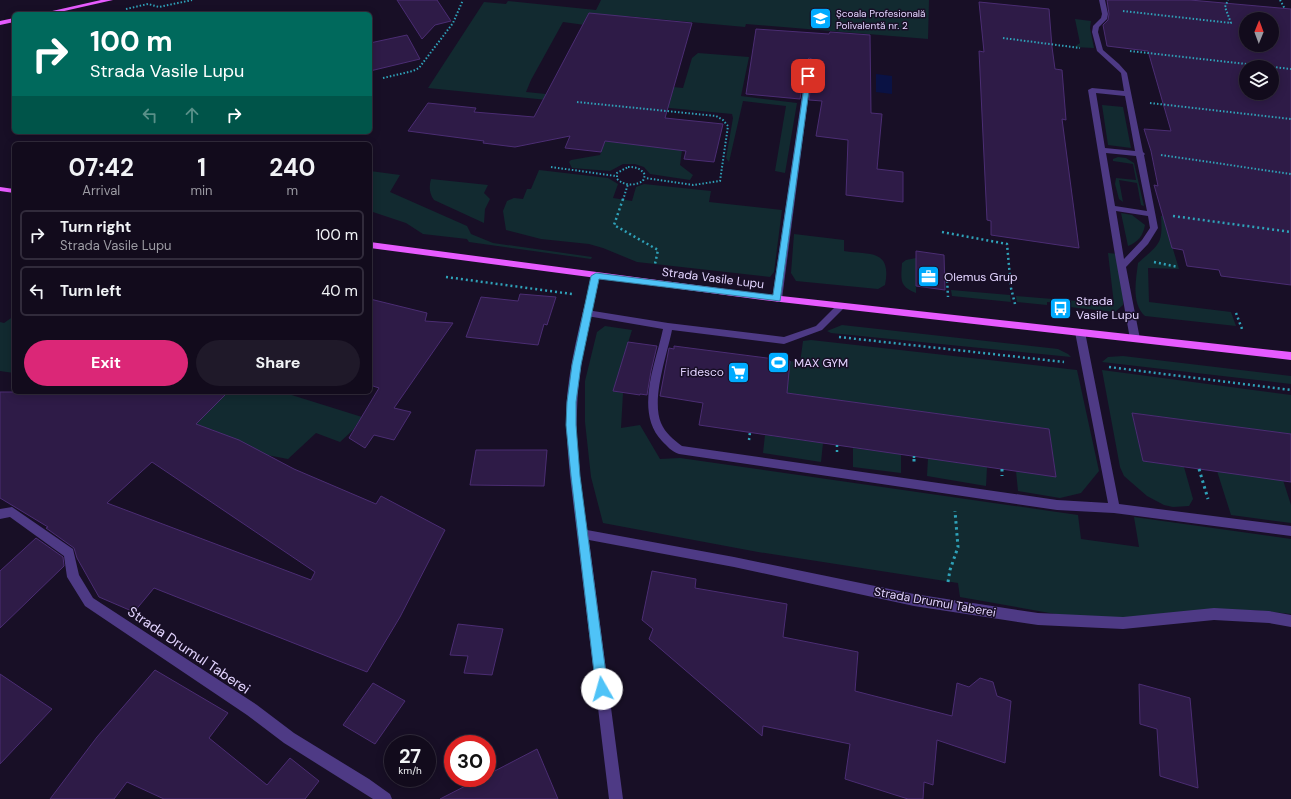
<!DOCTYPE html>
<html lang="en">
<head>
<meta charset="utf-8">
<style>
	body { margin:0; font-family:"DM Sans",sans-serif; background:#1f1929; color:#f1f3f6; height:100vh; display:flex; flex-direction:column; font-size:15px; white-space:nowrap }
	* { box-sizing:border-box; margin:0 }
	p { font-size:13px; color:#9c9ba3 }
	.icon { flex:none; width:22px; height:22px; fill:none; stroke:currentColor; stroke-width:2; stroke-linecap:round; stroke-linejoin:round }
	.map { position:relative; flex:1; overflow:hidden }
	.side { position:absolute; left:12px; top:142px; width:360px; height:252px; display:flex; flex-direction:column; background:#120b1c; border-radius:6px; box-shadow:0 2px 10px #0003,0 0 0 1px #312b3b }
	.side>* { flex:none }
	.guide { position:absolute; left:12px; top:12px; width:360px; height:122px; border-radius:6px; box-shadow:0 2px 10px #0003,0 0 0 1px #312b3b; background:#00695c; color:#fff; overflow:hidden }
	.needle { width:26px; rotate:1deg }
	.fabs { position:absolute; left:1239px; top:12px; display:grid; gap:8px }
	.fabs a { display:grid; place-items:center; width:40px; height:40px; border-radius:50%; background:#120b1c; box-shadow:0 2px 10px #0003,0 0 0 1px #312b3b; font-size:20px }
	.speed { position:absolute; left:384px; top:735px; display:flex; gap:8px; font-size:20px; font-weight:700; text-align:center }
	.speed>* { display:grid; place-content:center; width:52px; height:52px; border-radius:50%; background:#120b1c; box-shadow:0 2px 10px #0003,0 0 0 1px #312b3b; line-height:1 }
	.speed small { font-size:10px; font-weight:400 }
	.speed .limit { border:6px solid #d22; background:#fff; color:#111 }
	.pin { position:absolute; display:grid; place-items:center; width:34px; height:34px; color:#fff; margin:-17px; border-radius:8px; box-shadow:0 2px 6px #0006 }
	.me { position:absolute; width:44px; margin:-22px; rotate:353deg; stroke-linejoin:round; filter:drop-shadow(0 0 3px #0008) }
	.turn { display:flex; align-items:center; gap:14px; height:84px; padding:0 12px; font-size:18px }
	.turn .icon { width:52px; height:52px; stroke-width:2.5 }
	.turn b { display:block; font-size:28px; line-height:34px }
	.lanes { display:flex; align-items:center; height:38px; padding:0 12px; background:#0003; justify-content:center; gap:20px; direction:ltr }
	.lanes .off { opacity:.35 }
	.eta { display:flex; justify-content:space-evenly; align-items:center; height:68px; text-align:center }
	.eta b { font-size:24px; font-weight:700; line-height:28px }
	.primary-button { display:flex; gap:8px; margin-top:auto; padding:8px 12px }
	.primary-button a { flex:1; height:46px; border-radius:24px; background:#db2777; color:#fff; font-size:16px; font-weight:700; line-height:46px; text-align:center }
	.primary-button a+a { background:#1f1929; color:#f1f3f6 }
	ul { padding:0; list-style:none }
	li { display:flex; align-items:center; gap:12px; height:50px; margin:0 8px 6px; padding:0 4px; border:2px solid #312b3b; border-radius:6px }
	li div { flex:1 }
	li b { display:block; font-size:15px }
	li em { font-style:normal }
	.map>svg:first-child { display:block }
	.green { fill:#122a30 }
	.water { fill:#0a1244 }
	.building { fill:#2e1b47; stroke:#4b2d73; fill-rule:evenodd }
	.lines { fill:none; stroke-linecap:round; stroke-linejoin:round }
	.path-far2 { stroke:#2fa2b9; stroke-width:2; stroke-dasharray:1.5 2; stroke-linecap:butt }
	.path-far1 { stroke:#2fa2b9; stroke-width:2.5; stroke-dasharray:2 3; stroke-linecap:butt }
	.path { stroke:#2fa2b9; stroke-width:3; stroke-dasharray:2.5 3.5; stroke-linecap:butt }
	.lane { fill:#4e3a85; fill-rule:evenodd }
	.street { fill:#4e3a85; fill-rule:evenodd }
	.primary { fill:#e75bff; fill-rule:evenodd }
	.route { fill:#4fc3f7; stroke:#337fa1 }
	.labels { text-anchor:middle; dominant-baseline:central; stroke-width:3; stroke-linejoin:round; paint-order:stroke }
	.far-poi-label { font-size:10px; fill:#e3d4ff; stroke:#180f26; text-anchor:start }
	.poi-label { font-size:12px; fill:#e3d4ff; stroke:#180f26; text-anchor:start }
	.street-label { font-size:12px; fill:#e3d4ff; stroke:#180f26 }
	.near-street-label { font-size:14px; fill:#e3d4ff; stroke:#180f26 }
</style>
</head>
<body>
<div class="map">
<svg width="1291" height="799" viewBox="0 0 1291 799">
	<rect width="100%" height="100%" fill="#180f26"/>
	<path class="green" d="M601 0H929L928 39 746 24 745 27 625 16 616 34 585 25 563 22 531 80 526 92 556 95 567 102 428 88 484 2 506 4 508 1 596 10Z
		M1075 19 1091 21 1090 28 1094 48 1074 47 1080 43Z
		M698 53 749 57 741 96 797 103 785 173 775 171 786 106 743 101 729 162 726 158 733 118 732 114 649 106 625 82 683 88 692 58Z
		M1102 105 1123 107 1131 148 1108 145Z
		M605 141 682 150 680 165 693 175 690 180 650 174 644 167 635 164H623L610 171 572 168 569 162 571 160 600 155Z
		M1118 157 1126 158 1134 163 1144 206 1141 205 1137 183 1119 180 1123 202 1119 199 1115 184 1116 178 1136 180 1133 164 1113 161V159Z
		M539 170 608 178 618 184 613 198 632 201 636 187 644 184 711 191 709 202 782 210 774 272 770 277 637 262 603 248 589 244 541 239 506 230 503 211 507 201 514 198 523 199 527 189H531Z
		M370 171 400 175 390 192 467 226 471 234 493 243 592 257 591 259 469 242 467 239 423 234 406 223 370 211Z
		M431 179 488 185 484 193 490 199 485 209 484 223 434 200C429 193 429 186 431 179Z
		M1121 213 1132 215 1145 225C1143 236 1138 242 1128 246Z
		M1161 216H1163L1179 269 1148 268 1149 302 1231 312 1236 326 1145 316C1131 303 1136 280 1138 263 1159 244 1163 245 1161 216Z
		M794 234 844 240V251C870 255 892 249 885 285L878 289 796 281 791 273Z
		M1108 253 1118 254 1123 290V305L1115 312 1070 307V304L1047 302V305L1017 302 1016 296 1114 304Z
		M916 258V293C899 286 901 280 902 263L906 260Z
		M951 290 1010 295 1011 302 952 296Z
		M14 316V373L0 371V322L4 323Z
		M842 325 1058 349 1068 354 1071 357 831 333 827 331Z
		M605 326 632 330 613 391 623 393 621 428 640 425 660 459 680 458 1078 515 1081 539 1139 547 1134 517 1291 539V614L1252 610 1109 619 1061 615 960 597 958 583 758 552 603 523 591 477 585 422V381L597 332Z
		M811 340 1077 370 1099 471 1081 493 1060 498 1018 491 1016 471 1056 477 1049 429 787 393 790 361 800 363 803 341Z
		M1123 356 1291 376V384L1102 362 1108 357Z
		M1102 370 1291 395V434L1132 413 1143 461 1184 467 1193 499 1189 506 1173 507 1164 505 1147 496 1124 476 1120 467Z
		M215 392H282L362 417 353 430 340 442 316 433 288 459 267 455 211 429 200 441 185 435 224 396Z
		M765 435 823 443 821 462 763 453Z
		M853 448 901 454V473L853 467Z
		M928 458 987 467 986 486 927 476Z
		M1217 471 1283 480 1291 505V523L1231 515Z"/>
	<path class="water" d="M876 74 892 76V94L876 92Z"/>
	<path class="building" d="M397 0H437L451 21 435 25 422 39Z
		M1107 0H1190L1291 9V285L1221 276 1219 270 1187 266 1183 250 1172 248 1154 185 1158 186 1151 151 1144 129 1171 131 1148 51 1107 46 1103 25 1108 20 1109 14ZM1246 19H1272V45H1246ZM1246 67H1272V93H1246Z
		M979 2 1049 9 1052 47 1055 69 1062 70 1066 120 1062 119 1079 248 991 235V221L987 220 979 51 984 52Z
		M589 13 692 23 665 118 723 124 714 162 684 159 686 151 605 141 601 152 565 148 570 136 515 147 483 143 484 141 408 131 428 103 476 108 474 112 534 117Z
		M756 29 829 34 830 32 870 35 871 113 882 114 877 169 903 172V202L846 195 848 140 816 136 822 101 809 100 814 60 809 58 806 61 800 99 746 94Z
		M407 35 420 59 370 71V43Z
		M916 251 944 255 945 290 916 286Z
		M520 294 556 297 547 325 544 324 538 345 466 337 481 297 518 301Z
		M370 299 427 313 425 321 453 323 394 408 411 412 394 440 374 435 365 448 349 438 379 388 370 385Z
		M628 342 657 346 651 371 647 395 640 394V395L613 391Z
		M674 346 790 361 787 393 1049 429 1056 477 699 425 703 403 660 396 669 348 674 349Z
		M0 392H228L196 424 239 440 294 469 376 504 381 496 445 530 400 617 367 672 154 588 134 612 99 597 77 558 74 548 46 528 48 527 0 498ZM152 462 315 572 311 580 107 503Z
		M1132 413 1291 434V482L1143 461Z
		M476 450H547L544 486 470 485Z
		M36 538 63 557 64 566 0 628V571Z
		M652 571 696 579 695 588 787 604 783 637 858 652 855 691 952 716 957 683 969 687 980 678 993 682 997 696 1011 701 1005 763 937 740 933 785 924 782 923 799H908L845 779 850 744 763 726 762 736 649 639 653 629 642 620Z
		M458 624 503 629 492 675 464 673 468 656 450 655Z
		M155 670 228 713 209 738 267 785 290 758 319 781 305 799H164L127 782 114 799H50L97 737Z
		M0 674 52 709 0 764Z
		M373 683 405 701 375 744 343 725Z
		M1139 684 1190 698 1198 788 1160 776 1157 729 1140 724Z
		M537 749 558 799H440L481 778H487V775Z"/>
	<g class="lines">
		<path class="path-far2" d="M1280 0 1285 9
			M126 9 148 4 159 7 192 0
			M1123 11 1231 23 1225 7 1228 0
			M1003 38 1080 48
			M1130 51 1291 69
			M383 78 413 71 419 68 453 23 463 0
			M577 102 716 116 723 120 728 126 720 181 693 185 645 178
			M1150 103 1291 119
			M1161 155 1291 174
			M551 167 616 176
			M628 167C635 167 641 168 645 175L643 181C634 186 625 186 617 179V173Z
			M623 200 628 184"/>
		<path class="path-far1" d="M623 199 614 225 658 250 655 264
			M1173 216 1291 232
			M942 232 1007 244 1011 288 1015 304
			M1154 262 1178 267
			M446 277 572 294
			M945 277 947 278 948 297
			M1236 313 1242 329
			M839 337 1064 362
			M1109 367 1291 390
			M749 440 750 432
			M837 445V453
			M914 456V460"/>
		<path class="path" d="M914 459V464
			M1002 469V476
			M1199 469 1208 499
			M948 582 950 570 958 547 955 511"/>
		<path class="lane" d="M1099 0H1105L1108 14 1107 19 1099 27 1098 32 1103 50 1119 64 1127 73 1143 152 1145 154 1144 155 1158 228 1148 244 1126 267 1140 339 1135 342 1130 339 1114 249 1088 90 1092 88 1124 91 1121 73 1097 51 1092 32 1093 26 1101 18 1102 14ZM1096 93 1125 96 1135 151 1105 148ZM1106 153 1136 156 1147 211 1115 206ZM1116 211 1148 216 1150 228 1142 240 1124 259Z
			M810 59 813 61 782 299 777 302 772 299 807 61Z
			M841 303 846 306 822 330 784 344 672 330C667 355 651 399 661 423 665 433 674 440 682 446L1057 500 1108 503 1075 332 1080 329 1085 332 1119 504 1291 526V536L1114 513 1057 510 679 454C672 452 667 446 662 441 634 411 656 363 663 329L587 316 582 313 587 310 668 323 784 337 816 326 838 304Z
			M12 507 73 549 79 575 93 598 257 705 294 733 369 779 390 794 392 799H373L284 743 247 715 85 606 67 577 64 556 10 517 0 519V509Z"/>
		<path class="street" d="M596 273 600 276C590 320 578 365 577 411 575 451 582 491 587 530L734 557 914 594 1038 613 1123 617 1214 608 1269 611 1291 615V627L1269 623 1214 620 1123 629 1038 625 914 606 734 567 589 540 623 799H609L570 476C568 455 566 433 566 412 568 366 581 320 592 276Z"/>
		<path class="primary" d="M101 0H113L51 14H39Z
			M14 18V22L0 25V21Z
			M0 187 14 189V193L0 191Z
			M370 242 763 294 1291 352V360L763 300 370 248Z"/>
	</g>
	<path class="route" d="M806 74 811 76 780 301 599 279 581 365 576 402V425L580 476 608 689 606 693 602 695 598 693 596 689 571 476 566 425 567 402 572 365 591 276 596 273 773 295Z"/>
	<defs>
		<symbol id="university-square" viewBox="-11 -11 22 22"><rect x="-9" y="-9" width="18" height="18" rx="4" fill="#00abff" stroke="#180f26"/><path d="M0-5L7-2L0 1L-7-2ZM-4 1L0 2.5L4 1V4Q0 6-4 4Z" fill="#fff"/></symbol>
		<symbol id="office-square" viewBox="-11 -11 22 22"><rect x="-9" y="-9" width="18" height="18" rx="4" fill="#00abff" stroke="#180f26"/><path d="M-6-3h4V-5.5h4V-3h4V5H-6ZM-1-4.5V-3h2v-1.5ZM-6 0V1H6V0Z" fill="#fff"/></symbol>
		<symbol id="bus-square" viewBox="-11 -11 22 22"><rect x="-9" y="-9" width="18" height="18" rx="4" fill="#00abff" stroke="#180f26"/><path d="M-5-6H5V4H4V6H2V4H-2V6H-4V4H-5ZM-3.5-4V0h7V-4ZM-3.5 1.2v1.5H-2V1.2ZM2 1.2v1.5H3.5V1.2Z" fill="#fff"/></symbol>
		<symbol id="stadium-square" viewBox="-11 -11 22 22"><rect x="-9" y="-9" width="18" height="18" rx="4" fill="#00abff" stroke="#180f26"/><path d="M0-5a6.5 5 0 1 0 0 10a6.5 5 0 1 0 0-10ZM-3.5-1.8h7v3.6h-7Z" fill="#fff"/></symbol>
		<symbol id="supermarket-square" viewBox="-11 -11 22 22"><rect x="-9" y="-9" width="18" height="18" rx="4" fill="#00abff" stroke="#180f26"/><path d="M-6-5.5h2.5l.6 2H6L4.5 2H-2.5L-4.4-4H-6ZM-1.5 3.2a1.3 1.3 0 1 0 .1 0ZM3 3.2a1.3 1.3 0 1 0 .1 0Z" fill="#fff"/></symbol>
	</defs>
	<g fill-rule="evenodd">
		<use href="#university-square" x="808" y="6" width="25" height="25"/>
		<use href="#office-square" x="916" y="264" width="25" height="25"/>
		<use href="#bus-square" x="1048" y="296" width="25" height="25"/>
		<use href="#stadium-square" x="766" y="350" width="25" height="25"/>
		<use href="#supermarket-square" x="726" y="360" width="25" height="25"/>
	</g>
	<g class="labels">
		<g class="far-poi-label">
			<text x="836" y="13">Școala Profesională<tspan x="836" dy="12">Polivalentă nr. 2</tspan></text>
		</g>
		<g class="poi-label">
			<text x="944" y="277">Olemus Grup</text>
			<text x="1076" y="301">Strada<tspan x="1076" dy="14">Vasile Lupu</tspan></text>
			<text x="794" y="363">MAX GYM</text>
			<text x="724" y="372" text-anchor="end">Fidesco</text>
		</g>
		<g class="street-label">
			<text transform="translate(713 278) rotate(7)">Strada Vasile Lupu</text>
			<text transform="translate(935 602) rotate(10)">Strada Drumul Taberei</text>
		</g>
		<g class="near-street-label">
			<text transform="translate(189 650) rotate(34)">Strada Drumul Taberei</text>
		</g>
	</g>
</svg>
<div class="fabs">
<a><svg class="needle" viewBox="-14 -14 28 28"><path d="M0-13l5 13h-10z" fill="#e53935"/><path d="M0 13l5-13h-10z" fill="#9c9ba3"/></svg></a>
<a><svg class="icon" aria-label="layers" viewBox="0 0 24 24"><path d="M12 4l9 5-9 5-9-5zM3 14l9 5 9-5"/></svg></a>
</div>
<div class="speed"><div>27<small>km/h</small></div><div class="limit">30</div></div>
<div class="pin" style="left:808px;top:76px;background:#d93025"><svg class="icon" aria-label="arrive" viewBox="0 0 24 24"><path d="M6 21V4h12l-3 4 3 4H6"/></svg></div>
<svg class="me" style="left:602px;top:689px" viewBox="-20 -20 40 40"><circle r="19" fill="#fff"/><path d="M0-13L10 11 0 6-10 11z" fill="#4fc3f7"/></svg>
<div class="guide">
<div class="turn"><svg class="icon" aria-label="right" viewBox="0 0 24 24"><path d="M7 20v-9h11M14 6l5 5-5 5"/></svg><div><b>100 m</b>Strada Vasile Lupu</div></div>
<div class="lanes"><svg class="icon off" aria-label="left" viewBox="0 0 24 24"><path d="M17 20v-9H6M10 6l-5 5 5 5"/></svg><svg class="icon off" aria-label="ahead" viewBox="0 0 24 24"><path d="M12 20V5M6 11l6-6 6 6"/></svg><svg class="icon" aria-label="right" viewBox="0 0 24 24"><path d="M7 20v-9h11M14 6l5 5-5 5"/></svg></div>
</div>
<section class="side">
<div class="eta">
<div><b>07:42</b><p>Arrival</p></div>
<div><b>1</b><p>min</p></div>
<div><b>240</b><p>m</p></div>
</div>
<ul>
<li><svg class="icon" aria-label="right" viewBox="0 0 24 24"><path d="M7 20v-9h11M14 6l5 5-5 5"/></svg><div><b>Turn right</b><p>Strada Vasile Lupu</p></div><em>100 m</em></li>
<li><svg class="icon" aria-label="left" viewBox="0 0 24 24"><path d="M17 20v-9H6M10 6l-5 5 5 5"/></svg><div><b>Turn left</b></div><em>40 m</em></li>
</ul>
<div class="primary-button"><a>Exit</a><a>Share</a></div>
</section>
</div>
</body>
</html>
